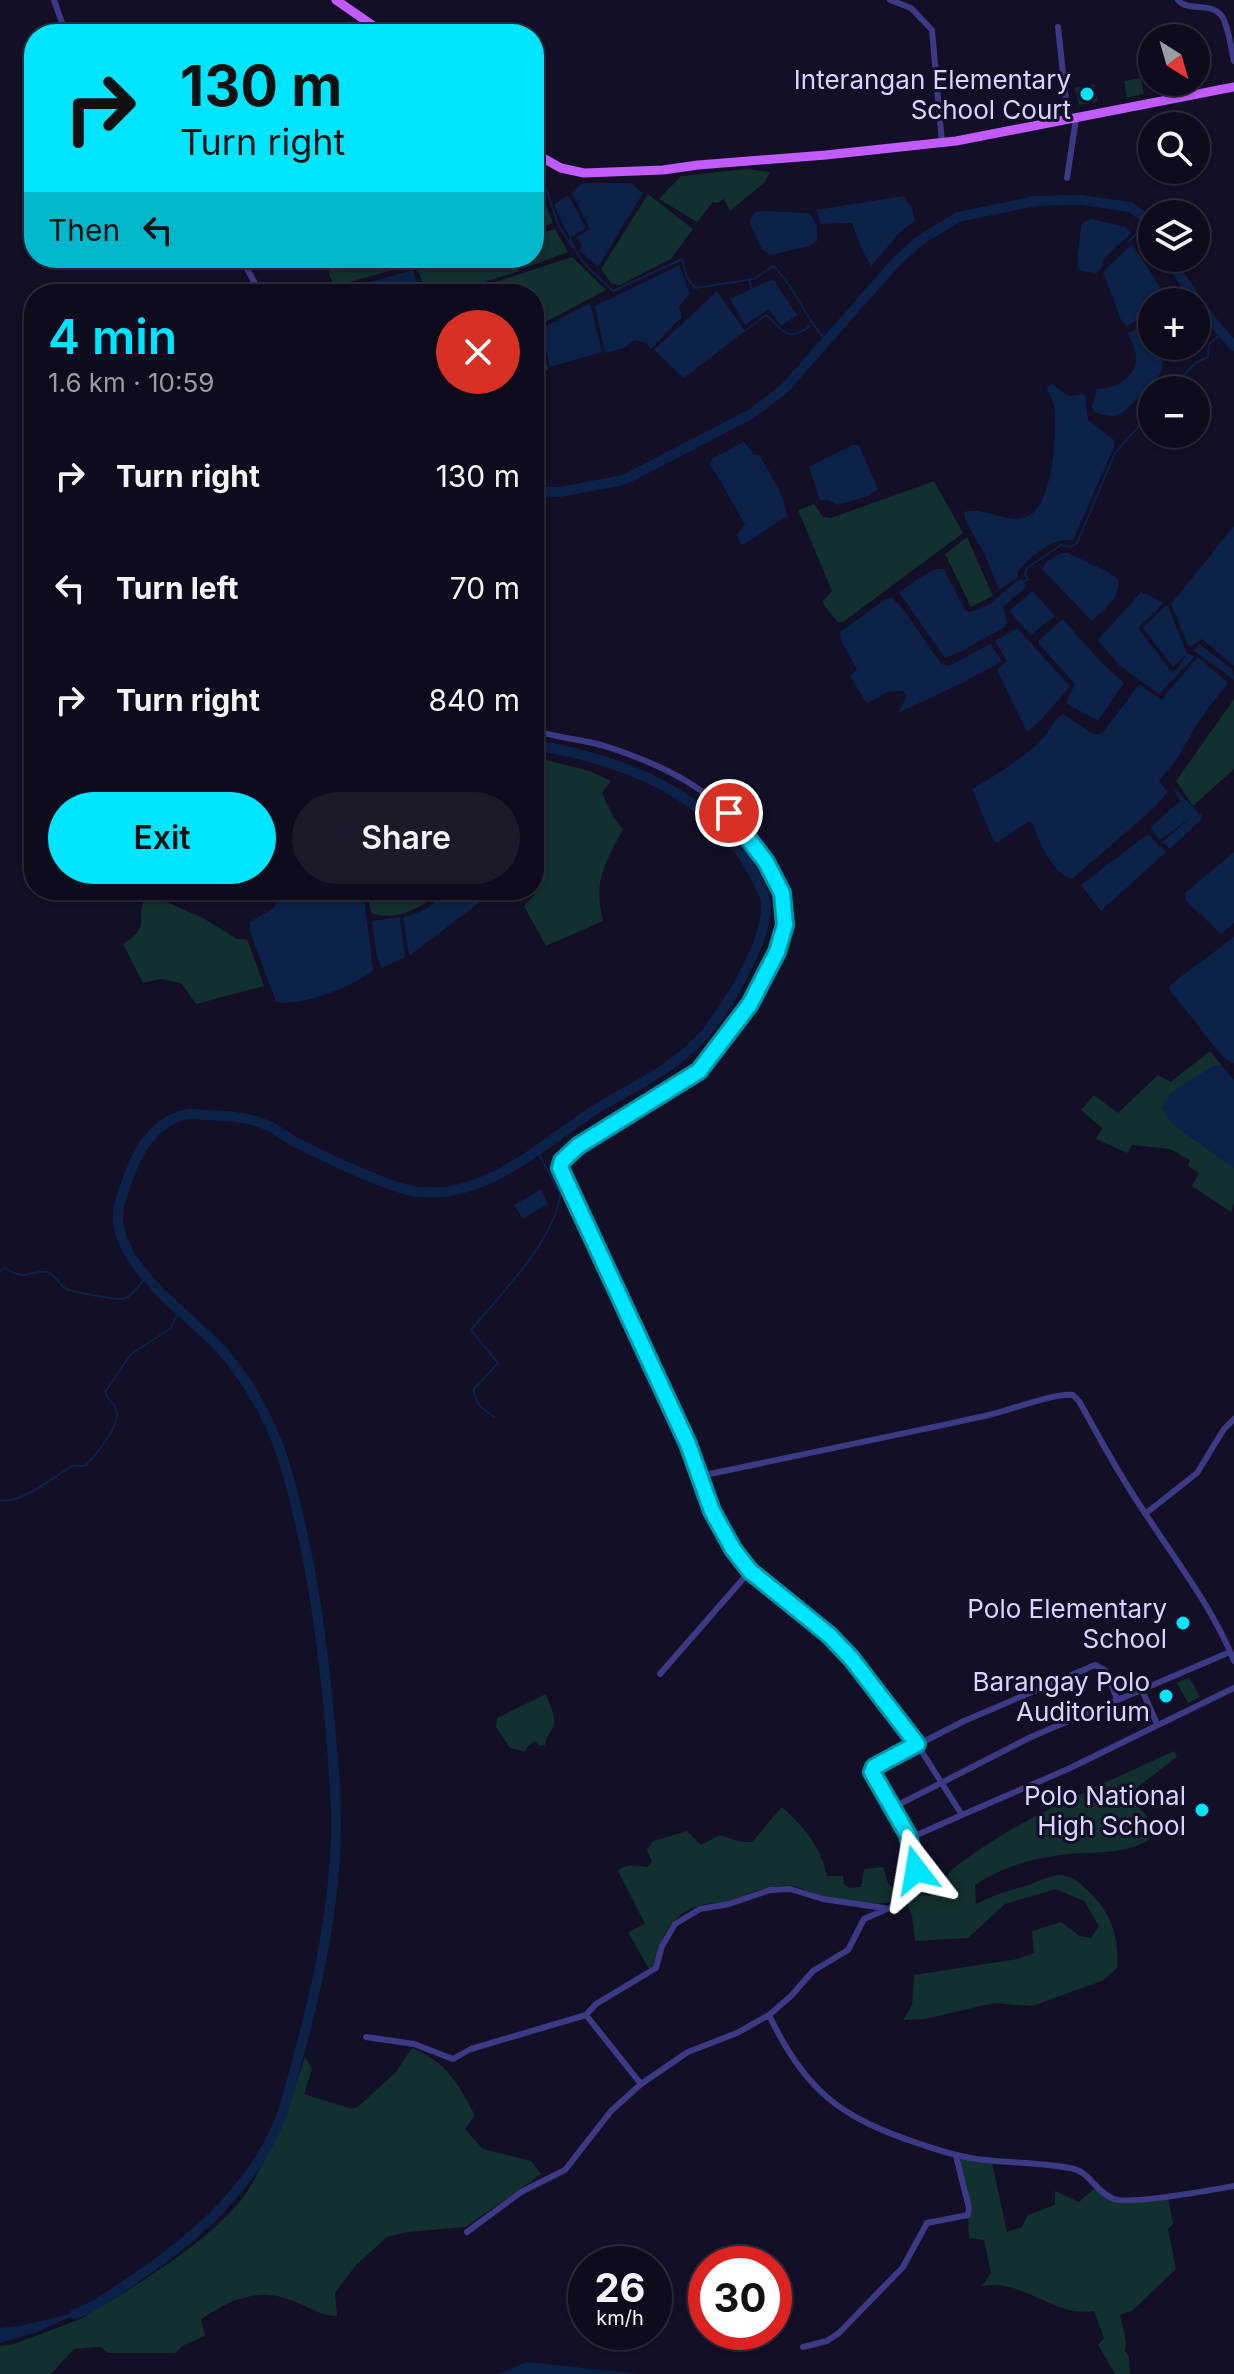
<!DOCTYPE html>
<html lang="en">
<head>
<meta charset="utf-8">
<style>
	body { margin:0; font-family:Inter,sans-serif; background:#1c1929; color:#f1f3f6; height:100vh; display:flex; flex-direction:column; font-size:30px; white-space:nowrap }
	* { box-sizing:border-box; margin:0 }
	p { font-size:26px; color:#9b9ba3 }
	.icon { flex:none; width:44px; height:44px; fill:none; stroke:currentColor; stroke-width:2; stroke-linecap:round; stroke-linejoin:round }
	.map { position:relative; flex:1; overflow:hidden }
	.details { position:absolute; left:24px; top:284px; width:520px; height:616px; display:flex; flex-direction:column; background:#0e0b1c; border-radius:32px; box-shadow:0 2px 6px #0004,0 0 0 2px #2e2b3b }
	.details>* { flex:none }
	.banner { position:absolute; left:24px; top:24px; width:520px; height:244px; border-radius:32px; box-shadow:0 2px 6px #0004,0 0 0 2px #2e2b3b; background:#00e5ff; color:#111; overflow:hidden }
	.needle { width:52px; rotate:143deg }
	.fabs { position:absolute; left:1138px; top:24px; display:grid; gap:16px }
	.fabs a { display:grid; place-items:center; width:72px; height:72px; border-radius:50%; background:#0e0b1c; box-shadow:0 2px 6px #0004,0 0 0 2px #2e2b3b; font-size:40px }
	.speed { position:absolute; left:568px; top:2246px; display:flex; gap:16px; font-size:40px; font-weight:700; text-align:center }
	.speed>* { display:grid; place-content:center; width:104px; height:104px; border-radius:50%; background:#0e0b1c; box-shadow:0 2px 6px #0004,0 0 0 2px #2e2b3b; line-height:1 }
	.speed small { font-size:20px; font-weight:400 }
	.speed .limit { border:12px solid #d22; background:#fff; color:#111 }
	.pin { position:absolute; display:grid; place-items:center; width:68px; height:68px; color:#fff; margin:-34px; border:4px solid #fff; border-radius:50%; box-shadow:0 2px 8px #0007 }
	.me { position:absolute; width:88px; margin:-44px; rotate:346deg; stroke-linejoin:round; filter:drop-shadow(0 0 6px #0008) }
	.turn { display:flex; align-items:center; gap:28px; height:168px; padding:0 24px; font-size:36px }
	.turn .icon { width:104px; height:104px; stroke-width:2.5 }
	.turn b { display:block; font-size:56px; line-height:68px }
	.then { display:flex; align-items:center; height:76px; padding:0 24px; background:#0003; gap:16px; font-size:30px }
	.round { display:grid; place-items:center; flex:none; width:84px; height:84px; border-radius:42px; background:#1c1929 }
	.head { display:flex; align-items:center; justify-content:space-between; height:136px; padding:0 24px }
	h1 { font-size:48px; font-weight:600; line-height:60px; color:#00e5ff }
	.button { display:flex; gap:16px; margin-top:auto; padding:16px 24px }
	.button a { flex:1; height:92px; border-radius:48px; background:#00e5ff; color:#111; font-size:32px; font-weight:600; line-height:92px; text-align:center }
	.button a+a { background:#1c1929; color:#f1f3f6 }
	ul { padding:0; list-style:none }
	li { display:flex; align-items:center; gap:24px; height:112px; padding:0 24px }
	li div { flex:1 }
	li b { display:block; font-size:30px }
	li em { font-style:normal }
	.map>svg:first-child { display:block }
	.green { fill:#12302f }
	.water { fill:#0c2248 }
	.lines { fill:none; stroke-linecap:round; stroke-linejoin:round }
	.stream { stroke:#0c2248; stroke-width:2 }
	.river { stroke:#0c2248; stroke-width:10 }
	.street { stroke:#3d3a85; stroke-width:6 }
	.primary { stroke:#c25bff; stroke-width:9 }
	.route-casing { stroke:#0095a6; stroke-width:20 }
	.route { stroke:#00e5ff; stroke-width:14 }
	.poi-dot { fill:#00e5ff; stroke:#130f26; stroke-width:3 }
	.labels { text-anchor:middle; dominant-baseline:central; stroke-width:6; stroke-linejoin:round; paint-order:stroke }
	.poi-label { font-size:26px; fill:#d9d4ff; stroke:#130f26; text-anchor:end }
</style>
</head>
<body>
<div class="map">
<svg width="1234" height="2374" viewBox="0 0 1234 2374">
	<rect width="100%" height="100%" fill="#130f26"/>
	<path class="green" d="M1141 78 1144 94 1127 98 1124 81Z
		M1094 84 1098 101 1079 105 1075 88Z
		M748 169 770 172 765 182 730 211 724 199 717 203 713 202 697 222 659 199 681 176Z
		M540 190 553 223 534 230V192Z
		M648 194 693 229 671 259 620 285 612 284 601 269Z
		M555 229 568 252 522 269 517 258H534V235Z
		M572 257 606 290 534 328V294H459Z
		M328 258H401L404 267 335 286 329 275Z
		M466 258H514L519 271 446 294H428L418 271Z
		M537 331 548 369 534 379V333Z
		M934 481 963 533 843 622H838L824 605 823 601 832 591 798 510 814 504 823 517 831 518Z
		M967 537 993 596 971 607 945 554Z
		M1234 699V769L1193 806 1176 781Z
		M534 757 590 771 611 781 602 793 613 816 623 829C605 865 593 879 603 921L546 946 524 906 535 894 532 890 537 794 534 783Z
		M367 890H439V893C421 908 395 922 371 913Z
		M148 894 203 918 237 939H247L264 986 196 1004 181 983 161 979 143 983 123 944C155 924 131 917 148 894Z
		M1210 1051 1222 1066 1215 1065 1162 1108 1173 1124 1234 1168V1203L1231 1212 1192 1186 1199 1173 1188 1166 1190 1160 1170 1149 1132 1145 1127 1153 1096 1139 1102 1128 1081 1110 1094 1095 1118 1113 1158 1075 1171 1082Z
		M1189 1677 1200 1697 1188 1703 1177 1683Z
		M546 1694C549 1703 557 1717 553 1727 550 1734 546 1737 545 1745L540 1746 535 1741 527 1747 525 1752 510 1748 496 1727 497 1718Z
		M1174 1751 1177 1757 1139 1786 1130 1797C1143 1815 1153 1812 1149 1840 1123 1855 1099 1851 1070 1854 1033 1858 1007 1865 975 1885L976 1904C998 1893 1007 1891 1029 1885 1040 1881 1053 1873 1065 1876 1073 1877 1081 1884 1086 1889 1110 1910 1120 1937 1117 1968L1102 1981 1032 2006 994 2003 925 2019 903 2020 912 2005 914 1975 1018 1959 1034 1953 1032 1931 1061 1922 1080 1936 1091 1938 1099 1926 1084 1901 1056 1889 1005 1904 968 1938 915 1941 912 1916 907 1902 913 1893 930 1896C940 1888 945 1876 954 1868 1019 1817 1100 1786 1174 1751Z
		M782 1807C804 1827 821 1847 827 1876H843L844 1884 849 1888 861 1887 864 1869 883 1867 888 1883 901 1898C883 1909 842 1901 821 1896 811 1894 802 1887 792 1886 772 1883 750 1894 732 1900 722 1903 711 1903 701 1905 672 1913 658 1937 656 1966L649 1969 628 1932 645 1924 618 1871C626 1863 636 1866 647 1867L652 1862 647 1850 653 1841 687 1831 701 1845 720 1835 741 1842H752Z
		M412 2048C451 2066 455 2080 475 2115L465 2129 483 2149 531 2161 541 2174 466 2227 408 2232 387 2237 356 2265 335 2293 337 2316C321 2316 311 2308 296 2302 259 2286 232 2299 201 2319L205 2336 184 2345 175 2353H108L100 2347 74 2349 51 2374H0V2346L14 2344 83 2318 105 2302H109C150 2277 227 2228 250 2187 275 2142 289 2105 305 2057L312 2069 304 2094 352 2109 359 2106 396 2072Z
		M958 2158 992 2163 1007 2232 1022 2227 1028 2215 1055 2205V2191L1079 2202 1096 2187C1125 2209 1134 2203 1168 2198L1173 2224 1168 2229 1176 2269 1133 2310 1120 2315C1122 2327 1128 2339 1125 2351L1129 2357 1130 2374H1115L1098 2345 1104 2338 1094 2311C1055 2318 1023 2278 982 2286L991 2273 984 2240 969 2238 968 2219 972 2210Z"/>
	<path class="water" d="M582 183H631L643 193 598 267 579 250 582 246 577 237 590 229 572 193Z
		M568 195 586 228 570 238 554 205Z
		M903 196 912 207 915 221 902 230 871 266 863 252 852 223 821 224 816 210Z
		M760 211 810 213 817 225V241L809 246 770 255 762 249 749 222 755 212Z
		M1092 219 1125 227 1131 233 1102 261 1103 266 1096 273 1081 271 1077 266 1081 226 1085 221Z
		M1132 244 1170 302H1152V312L1127 326 1121 320 1103 272Z
		M679 265 690 293 679 307 682 317 651 349 646 343 635 340 624 348 605 353 595 306Z
		M413 270 420 294H334V292Z
		M774 280 797 315 781 326 769 309 745 325 730 299 768 281Z
		M717 291 745 331 684 378 654 350Z
		M590 303 602 352 550 367 541 329Z
		M1151 322 1152 346H1162C1165 376 1158 381 1137 399 1121 414 1119 421 1094 412L1092 407 1097 389C1129 388 1148 362 1127 334Z
		M1051 383 1068 396 1085 394 1088 420 1114 440V447L1073 540C1052 538 1032 555 1018 571V577L999 590 985 555 965 520 964 512C984 506 1006 524 1026 517 1054 507 1057 430 1054 406 1053 400 1049 394 1047 389Z
		M744 442 754 455H759C770 474 784 493 787 516L745 544H741L737 535 745 524 710 464 713 458Z
		M852 445H859L878 489 868 496 837 505 829 500H820L809 467Z
		M1234 526V666L1202 639 1192 646 1188 645 1171 604Z
		M1061 553H1068L1108 572 1118 579C1121 598 1105 609 1092 621L1042 569 1048 561Z
		M937 569H944L965 610 970 612C994 606 1002 592 1021 578L1027 586 1003 607 1007 622 1005 627 962 651 945 658 899 592C911 583 923 575 937 569Z
		M1033 591 1055 616 1031 635 1009 611Z
		M1141 592 1164 603 1138 628 1172 672 1177 669 1187 654 1173 667 1143 628 1165 606H1168L1187 654 1195 656 1159 694 1119 665 1098 640Z
		M891 597 904 610 941 664 949 666 990 644 1002 661 962 683 898 713 907 696 903 691 888 692 868 703 865 701 850 676 857 670 841 641 840 632 883 601Z
		M1063 619 1099 660 1124 683 1098 721 1066 703 1075 684 1039 644V640Z
		M1017 628 1070 686 1042 719 1027 732 998 672V668L1007 661 995 641Z
		M1199 644 1232 669 1234 680 1196 652 1194 650Z
		M1198 657 1228 683 1201 718 1174 763 1159 781 1168 792 1154 808 1072 879C1051 874 1040 841 1032 823L1028 822 998 842H994L972 789C995 776 1020 760 1039 742 1049 733 1052 721 1063 714L1094 734H1102L1139 684 1161 700Z
		M1173 787 1202 816V819L1170 849 1162 842 1193 816 1160 840 1151 829 1153 825 1180 801Z
		M1148 834 1166 852 1101 911 1081 885Z
		M1234 852V923L1221 934 1185 900V893Z
		M282 890H363L373 970C354 987 300 1007 276 1002L250 932V922L274 908Z
		M443 890H496L409 956 403 917C419 913 437 907 443 890Z
		M400 917 405 957 382 968 377 957 372 921Z
		M1234 937V1064L1222 1056 1169 989 1171 984Z
		M1215 1065 1222 1066 1234 1080V1168L1173 1124 1162 1108 1170 1093Z
		M541 1189 548 1204 523 1219 514 1205Z
		M86 2310 37 2332 0 2343V2328L20 2326Z
		M527 2362 640 2374H499Z"/>
	<g class="lines">
		<path class="stream" d="M534 189 545 186 558 224 572 247
			M570 238C577 261 596 275 613 291L682 259 687 278 695 288 754 279 773 266C796 287 804 318 826 340
			M1129 241 1148 223
			M750 281 751 289
			M745 331 766 315C783 329 786 344 810 326
			M1171 390 1195 363 1208 357 1209 344 1222 333
			M1025 581 1028 579 1025 574 1027 568 1061 545 1071 547 1077 543 1115 453 1152 411
			M0 1271 5 1268C28 1283 30 1269 47 1272 55 1274 59 1285 66 1289 73 1292 116 1300 123 1299 132 1297 140 1284 146 1277
			M494 1417C484 1410 473 1402 474 1389L498 1363 471 1330C499 1296 557 1238 560 1193L536 1149
			M0 1500C20 1505 55 1476 72 1466H85C95 1456 123 1423 116 1409 113 1401 107 1400 105 1392L131 1354 170 1329 180 1308"/>
		<path class="river" d="M1167 258 1211 320 1234 346
			M534 491 559 492 624 480 751 414 784 389 896 262 919 241 958 217 1036 201 1081 200 1130 207 1144 217 1152 228
			M75 2314C100 2305 124 2286 147 2270 194 2238 236 2200 265 2150 284 2119 291 2082 301 2047 318 1984 331 1921 335 1856 338 1816 334 1775 331 1735 323 1644 312 1560 287 1472 276 1431 253 1387 225 1354 192 1315 103 1260 120 1202 130 1169 144 1128 180 1116 188 1113 195 1114 204 1115 223 1115 246 1117 264 1124 275 1128 285 1136 295 1142 323 1156 390 1189 419 1192 483 1199 540 1147 590 1113 617 1095 648 1082 674 1062 686 1053 700 1041 709 1029 730 1002 773 932 765 898 763 891 759 884 755 876 712 793 621 759 534 745"/>
		<path class="street" d="M54 0 66 34
			M890 0 911 8 932 30 942 143
			M1178 0C1189 13 1213 0 1223 18 1229 30 1231 48 1234 61
			M1058 27 1068 120
			M1067 178 1076 119
			M241 258 261 294
			M534 730C559 739 586 739 611 748 680 771 724 797 764 859 777 879 789 902 785 927 782 945 772 961 763 977 744 1015 719 1058 683 1082 661 1097 565 1148 560 1168L679 1424 712 1511 733 1549 744 1564 763 1583 829 1635 851 1658 917 1744 962 1815 1068 1769 1234 1688
			M700 1476C797 1456 893 1436 989 1415 1011 1410 1053 1393 1073 1395L1079 1401C1100 1439 1120 1477 1145 1513 1176 1561 1213 1608 1234 1661
			M1145 1514 1197 1473 1224 1429 1234 1419
			M660 1674 750 1571
			M1142 1690 1157 1724
			M892 1808 872 1772 874 1767 964 1721 1095 1665 1106 1671 1117 1699
			M910 1838 962 1815
			M586 2015 596 2004 656 1968 662 1946 675 1924 700 1909 729 1904 770 1890 790 1889 823 1899 884 1908
			M769 2015C805 2091 841 2118 920 2144 942 2151 962 2158 985 2160 1013 2163 1042 2163 1070 2168 1090 2171 1095 2192 1114 2199 1132 2205 1211 2190 1234 2186
			M366 2037 414 2044 453 2059 471 2049 586 2015 641 2084
			M467 2232 521 2192 565 2170 611 2111 641 2084 688 2052 737 2033 769 2015 791 1996 813 1971 848 1950 864 1919 903 1902 912 1890 916 1870 910 1838 892 1808 1031 1737 1230 1652
			M803 2347 827 2341 839 2333 903 2267 927 2223 968 2215 969 2208 956 2156"/>
		<path class="primary" d="M336 0 385 34
			M534 153 561 168 584 173 663 170 698 165 826 155 956 141 1234 87"/>
	</g>
	<g class="lines">
		<defs>
			<path id="route" d="M729 813 766 862 782 893 785 925 777 952 750 1004 699 1071 578 1146 562 1161 560 1168 688 1444 712 1511 733 1549 750 1571 829 1635 851 1658 917 1744 874 1767 872 1772 908 1835 916 1870"/>
		</defs>
		<use href="#route" class="route-casing"/>
		<use href="#route" class="route"/>
	</g>
	<g class="poi-dot">
		<circle cx="1087" cy="94" r="8"/>
		<circle cx="1183" cy="1623" r="8"/>
		<circle cx="1166" cy="1696" r="8"/>
		<circle cx="1202" cy="1810" r="8"/>
	</g>
	<g class="labels">
		<g class="poi-label">
			<text x="1071" y="79">Interangan Elementary<tspan x="1071" dy="30">School Court</tspan></text>
			<text x="1167" y="1608">Polo Elementary<tspan x="1167" dy="30">School</tspan></text>
			<text x="1150" y="1681">Barangay Polo<tspan x="1150" dy="30">Auditorium</tspan></text>
			<text x="1186" y="1795">Polo National<tspan x="1186" dy="30">High School</tspan></text>
		</g>
	</g>
</svg>
<div class="fabs">
<a><svg class="needle" viewBox="-14 -14 28 28"><path d="M0-13l5 13h-10z" fill="#e53935"/><path d="M0 13l5-13h-10z" fill="#9b9ba3"/></svg></a>
<a><svg class="icon" aria-label="search" viewBox="0 0 24 24"><circle cx="10" cy="10" r="6"/><path d="M15 15l6 6"/></svg></a>
<a><svg class="icon" aria-label="layers" viewBox="0 0 24 24"><path d="M12 4l9 5-9 5-9-5zM3 14l9 5 9-5"/></svg></a>
<a>+</a>
<a>−</a>
</div>
<div class="speed"><div>26<small>km/h</small></div><div class="limit">30</div></div>
<div class="pin" style="left:729px;top:813px;background:#d93025"><svg class="icon" aria-label="arrive" viewBox="0 0 24 24"><path d="M6 21V4h12l-3 4 3 4H6"/></svg></div>
<svg class="me" style="left:916px;top:1870px" viewBox="-20 -20 40 40"><path d="M0-17L14 15 0 8-14 15z" fill="#00e5ff" stroke="#fff" stroke-width="4"/></svg>
<div class="banner">
<div class="turn"><svg class="icon" aria-label="right" viewBox="0 0 24 24"><path d="M7 20v-9h11M14 6l5 5-5 5"/></svg><div><b>130 m</b>Turn right</div></div>
<div class="then">Then<svg class="icon" aria-label="left" viewBox="0 0 24 24"><path d="M17 20v-9H6M10 6l-5 5 5 5"/></svg></div>
</div>
<section class="details">
<div class="head"><div><h1>4 min</h1><p>1.6 km · 10:59</p></div><a class="round" style="background:#d93025;color:#fff"><svg class="icon" aria-label="close" viewBox="0 0 24 24"><path d="M6 6l12 12M18 6L6 18"/></svg></a></div>
<ul>
<li><svg class="icon" aria-label="right" viewBox="0 0 24 24"><path d="M7 20v-9h11M14 6l5 5-5 5"/></svg><div><b>Turn right</b></div><em>130 m</em></li>
<li><svg class="icon" aria-label="left" viewBox="0 0 24 24"><path d="M17 20v-9H6M10 6l-5 5 5 5"/></svg><div><b>Turn left</b></div><em>70 m</em></li>
<li><svg class="icon" aria-label="right" viewBox="0 0 24 24"><path d="M7 20v-9h11M14 6l5 5-5 5"/></svg><div><b>Turn right</b></div><em>840 m</em></li>
</ul>
<div class="button"><a>Exit</a><a>Share</a></div>
</section>
</div>
</body>
</html>
